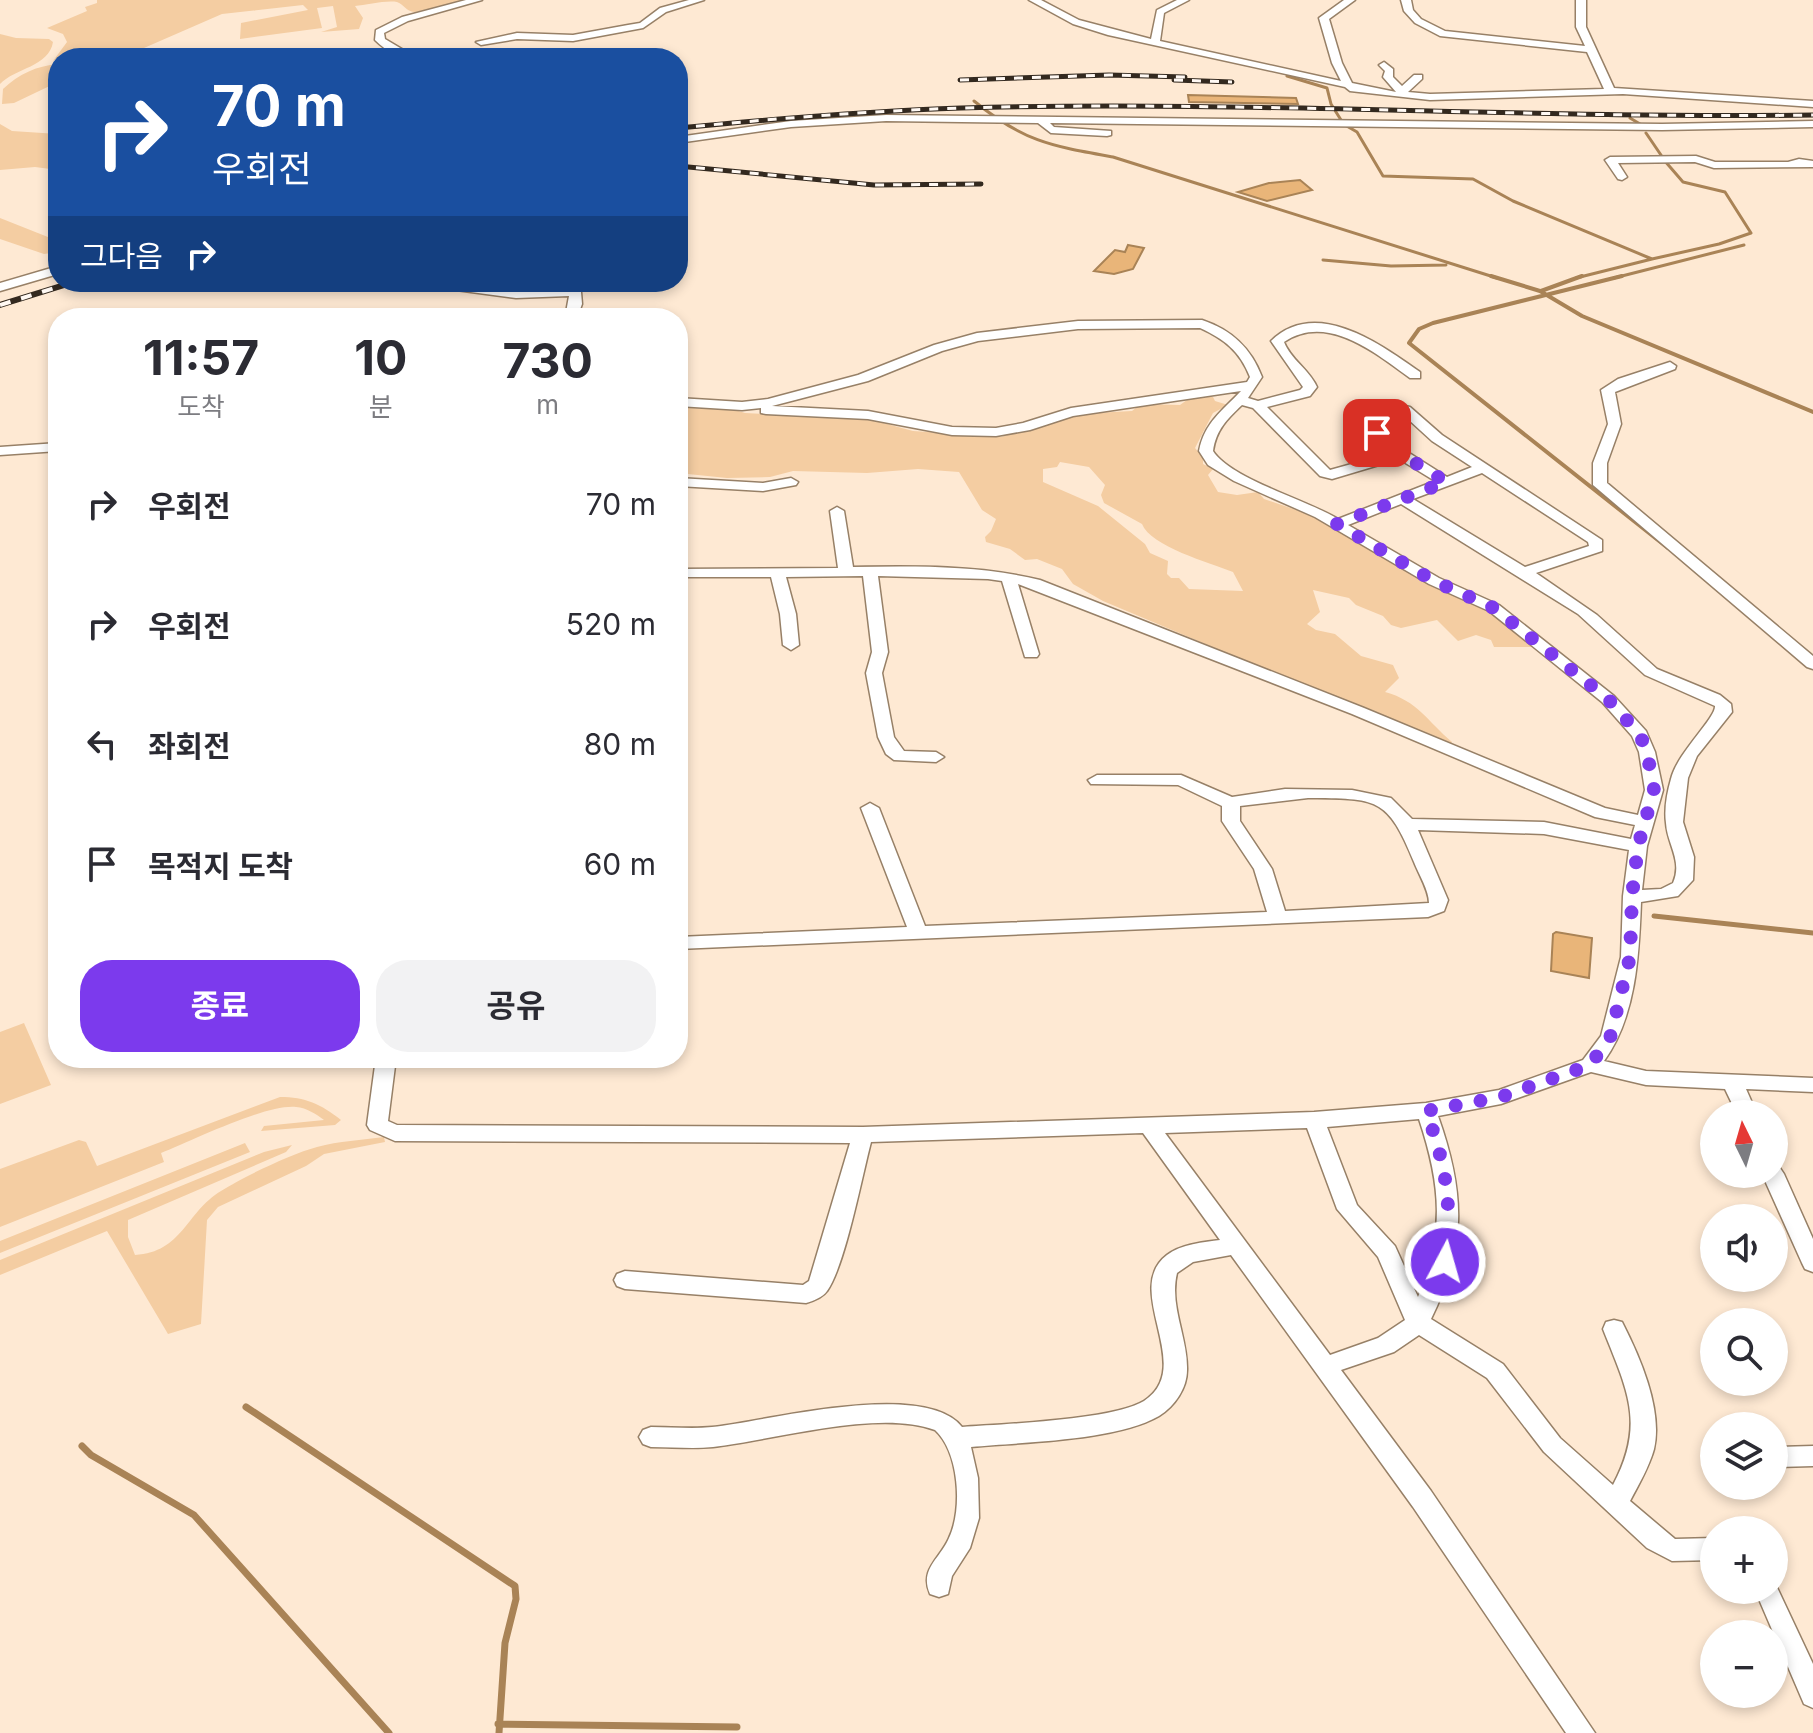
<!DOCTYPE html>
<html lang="ko">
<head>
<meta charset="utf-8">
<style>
	body { margin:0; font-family:Inter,"Noto Sans KR",sans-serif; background:#f2f2f3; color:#2b2b33; height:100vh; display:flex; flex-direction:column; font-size:30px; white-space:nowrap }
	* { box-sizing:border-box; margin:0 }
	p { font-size:26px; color:#7c7c81 }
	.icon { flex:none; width:44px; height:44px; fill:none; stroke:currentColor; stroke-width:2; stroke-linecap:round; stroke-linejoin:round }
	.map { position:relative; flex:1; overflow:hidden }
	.side { position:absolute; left:48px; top:308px; width:640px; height:760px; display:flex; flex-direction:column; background:#fff; border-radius:32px; box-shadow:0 4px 12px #0003 }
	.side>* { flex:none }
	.hud { position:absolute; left:48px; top:48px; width:640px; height:244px; border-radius:32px; box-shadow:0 4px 12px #0003; background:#1a4fa0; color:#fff; overflow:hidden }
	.needle { width:52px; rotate:355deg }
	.buttons { position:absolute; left:1700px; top:1100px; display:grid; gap:16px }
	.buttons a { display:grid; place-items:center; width:88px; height:88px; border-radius:50%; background:#fff; box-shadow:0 4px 12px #0003; font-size:40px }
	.pin { position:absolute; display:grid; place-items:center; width:68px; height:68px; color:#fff; margin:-34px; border-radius:16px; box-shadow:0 4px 12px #0006 }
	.me { position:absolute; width:88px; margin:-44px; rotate:6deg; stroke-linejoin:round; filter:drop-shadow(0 0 6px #0008) }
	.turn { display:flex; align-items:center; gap:28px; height:168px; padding:0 32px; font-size:36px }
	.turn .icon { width:104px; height:104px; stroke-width:2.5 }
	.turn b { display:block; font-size:56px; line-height:68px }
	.then { display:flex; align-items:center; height:76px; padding:0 32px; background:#0003; gap:16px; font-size:30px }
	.eta { display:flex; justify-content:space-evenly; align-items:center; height:136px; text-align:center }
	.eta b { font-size:48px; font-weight:700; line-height:56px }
	.cta { display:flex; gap:16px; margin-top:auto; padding:16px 32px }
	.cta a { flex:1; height:92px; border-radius:32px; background:#7c3aed; color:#fff; font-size:32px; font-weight:700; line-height:92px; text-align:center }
	.cta a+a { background:#f2f2f3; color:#2b2b33 }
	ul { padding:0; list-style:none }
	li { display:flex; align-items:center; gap:24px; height:120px; padding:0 32px }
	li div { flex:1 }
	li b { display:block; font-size:30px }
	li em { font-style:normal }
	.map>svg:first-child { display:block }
	.green { fill:#f4cda2; fill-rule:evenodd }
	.water { fill:#e9b579; stroke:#a98356; stroke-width:2 }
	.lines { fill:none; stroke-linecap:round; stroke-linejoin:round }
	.stream-far3 { stroke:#a98356; stroke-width:3 }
	.stream-far2 { stroke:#a98356; stroke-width:4 }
	.stream-far1 { stroke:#a98356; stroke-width:5 }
	.stream { stroke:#a98356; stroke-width:7 }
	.minor-casing { stroke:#978067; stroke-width:3 }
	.minor { fill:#fff; fill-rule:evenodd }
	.rail-far1-casing { stroke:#33291f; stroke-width:5 }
	.rail-casing { stroke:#33291f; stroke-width:6 }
	.rail-far1 { stroke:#fff9f4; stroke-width:3; stroke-dasharray:9; stroke-linecap:butt }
	.rail { stroke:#fff9f4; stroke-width:4; stroke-dasharray:11; stroke-linecap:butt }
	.route { stroke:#7c3aed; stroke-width:14; stroke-dasharray:0 25.2 }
</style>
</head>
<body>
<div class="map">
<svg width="1813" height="1733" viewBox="0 0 1813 1733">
	<rect width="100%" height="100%" fill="#fee9d3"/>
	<path class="green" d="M97 0H471L415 12C405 11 405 5 397 2 386 0 366 5 355 6L363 18 359 29 321 32 337 27 333 6 317 8 322 28 240 39 241 23 308 10 303 5 222 14 121 58H58L53 61 67 42 63 34 47 28 87 11 85 7 97 3Z
		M0 34 16 38 49 39 53 42C49 67 15 68 0 84Z
		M58 64V82L14 103 2 104 3 89C19 74 36 66 58 64Z
		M0 124 12 131 58 134V170L35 167 0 170Z
		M0 218 58 241V252L44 254 0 239Z
		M1191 397H1213L1215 401 1228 405 1213 413 1195 448 1203 457V464L1213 469 1208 475 1218 492 1237 495 1258 492 1264 499 1317 517 1435 587 1470 600 1502 618 1537 647H1494L1491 640 1476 635 1458 641 1437 620 1401 628 1391 625 1383 616 1356 605 1349 598 1313 590 1320 612 1307 624 1316 630 1335 634 1361 656 1393 665 1399 678 1385 692C1418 701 1427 721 1452 742L1450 747 1103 601 1073 584 1062 569 1037 559 1025 560 1010 549 986 542 985 537 991 531 996 519 982 510 959 472 918 469 867 473 793 471 770 477 727 478 678 473V405L732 409 745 413 872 420 913 431 1001 437 1076 414 1132 411 1141 404 1180 405ZM1060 462 1089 467 1105 485 1101 495 1104 503 1142 524C1150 546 1210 563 1233 572L1243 591 1189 589 1179 578H1171L1167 574 1168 561 1150 553 1145 544 1098 506 1043 482V469L1057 467Z
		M24 1023 51 1085 0 1104V1032Z
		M280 1097C305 1097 321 1104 341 1120L335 1125 261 1131 264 1126 324 1120C316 1114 307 1108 296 1107 265 1104 192 1141 161 1153L164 1162 0 1227V1169L79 1140 86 1142 97 1166Z
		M384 1137 385 1142 324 1154 306 1166 218 1207 207 1220 201 1324 168 1334 107 1231 0 1275V1260L264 1152 292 1145 286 1152 128 1220V1237L135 1255C183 1252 185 1213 221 1191 243 1177 291 1154 317 1147 339 1141 362 1140 384 1137Z
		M245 1143 250 1152 0 1253V1241Z"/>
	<path class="water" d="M1188 95 1296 98 1298 104 1189 102Z
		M1300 180 1312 190 1267 201 1238 192 1269 183Z
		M1128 245 1144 248 1133 269 1114 274 1094 271 1115 250 1125 252Z
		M1556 932 1592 938 1589 978 1551 971 1553 934Z"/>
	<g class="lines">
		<path class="stream-far3" d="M1287 76 1327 88 1331 104 1341 120
			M974 101C1024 142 1051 146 1113 157L1497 278
			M1630 118 1640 124
			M1345 125 1357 132 1383 176 1473 179 1513 201 1652 259 1576 278
			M1646 133 1663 158
			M1652 259 1719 244 1751 233 1725 192 1683 182 1664 160
			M1323 260 1391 266 1446 265
			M1614 278 1744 245"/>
		<path class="stream-far2" d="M1491 276 1540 291 1582 316 1813 412
			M1622 276 1433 323 1419 329 1409 343 1668 548
			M1541 291 1582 276"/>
		<path class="stream-far1" d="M1654 916 1813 933"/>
		<path class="stream" d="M246 1407 515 1586 516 1599 505 1643 499 1733
			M82 1446 91 1455 194 1515 389 1733
			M498 1724 737 1727"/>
		<defs>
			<path id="minor" d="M466 0H482L408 21 384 33 385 39 417 58C400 58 387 52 375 40L376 30 402 17Z
				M689 0H704L666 12 643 28 573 41 517 39 481 45 476 42 517 33 573 35 628 25 640 23 660 8Z
				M1029 0H1041L1079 20 1151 39 1157 10 1177 0H1189L1164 13 1160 41 1341 81 1332 63 1319 18 1344 0H1355L1329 19 1342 63 1352 83 1396 92 1383 77 1385 71 1379 65 1384 62 1393 69V77L1402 86 1414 75H1422V79L1408 92 1430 94 1604 89 1587 52 1440 36 1415 23 1404 11 1401 0H1411L1413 10 1421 19 1445 31 1585 46 1576 27V0H1586V27L1614 88 1813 101V107L1623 94 1430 100 1350 91 1345 87 1108 35 1073 24Z
				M886 115 1662 124 1813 121V127L1662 130 1050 123 1054 127 1111 131V135L1107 136 1051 133 1038 123 886 121 791 127 678 143V137L791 121Z
				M1696 156 1715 162H1788L1799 159 1813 161V167L1714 168 1695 162 1618 163 1627 177 1622 180 1618 179 1605 160 1610 157Z
				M58 266V274L0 291V283Z
				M420 282H453L516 290 575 288 581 292 582 304 577 318H565L569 296 516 298 426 286Z
				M1202 320C1232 330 1251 348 1262 377L1248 398 1258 401 1300 390 1303 387 1271 341C1316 297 1380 344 1420 372V378H1410C1374 352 1327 313 1284 342 1291 360 1309 369 1317 387L1310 396 1267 407 1330 470 1391 453 1348 416 1346 413 1353 409 1406 451 1447 477 1472 467 1432 441 1398 410 1405 406 1410 407 1442 435 1602 540V551L1536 573 1597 615 1657 669 1720 695 1731 704 1732 712 1697 756 1688 778 1683 822 1694 857 1693 880 1678 896 1641 902C1639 956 1636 1017 1604 1061L1646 1071 1813 1078V1092L1746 1089 1757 1114H1737L1725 1089 1646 1085 1591 1072 1501 1104 1438 1116C1465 1192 1467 1246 1431 1319L1503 1364 1560 1438 1613 1485C1646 1423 1627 1390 1603 1329L1606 1322 1614 1320 1622 1322C1640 1357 1663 1410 1654 1449 1649 1467 1639 1484 1630 1501L1675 1539 1714 1538V1560L1672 1561 1647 1548 1544 1452 1487 1378 1419 1335 1394 1352 1341 1370 1431 1491 1595 1733H1566L1413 1507 1231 1255 1193 1262 1177 1273C1169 1306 1188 1338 1187 1370 1187 1388 1175 1406 1159 1416 1116 1441 1022 1442 971 1447L978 1478 979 1518 970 1548 952 1576 948 1594 939 1597 930 1594C919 1569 940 1559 949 1538 963 1509 959 1452 935 1430 878 1409 774 1440 713 1447 693 1449 672 1447 651 1447L643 1444 639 1437 643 1430 651 1427C671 1427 692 1429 712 1427 768 1421 924 1379 962 1427 1002 1424 1113 1420 1144 1401 1197 1367 1121 1290 1167 1255 1181 1244 1204 1242 1220 1240L1143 1133 871 1142C862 1176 845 1266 827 1291 823 1297 813 1301 806 1303L625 1289 617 1286 614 1280 617 1274 625 1271 803 1285 809 1281 850 1143 395 1141 370 1130 367 1125 376 1058H396L388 1121 397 1125 863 1127 1314 1112 1426 1103 1499 1090 1583 1060 1601 1036 1621 957 1623 896 1629 850 1544 834 1418 830 1448 900 1444 911 1428 917 678 949V937L907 927 861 808 870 803 879 808 925 926 1267 912 1254 869 1222 821V806L1178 785 1091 784 1088 780 1097 775H1181L1232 797 1285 789 1352 790 1391 798 1412 819 1544 822 1631 839 1635 825 1595 817 1352 714 1018 584 1039 654 1037 657H1025L1002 581 988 579 878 576 888 652 882 673 894 737 904 751 936 752 944 757 936 762 894 760 886 754 878 737 866 673 872 652 863 576 786 577 796 614 799 645 791 650 783 645 780 614 771 577H678V569L838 568 830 511 837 507 844 511 853 567C916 566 979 565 1040 580L1364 708 1605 808 1638 815 1645 790 1639 752 1632 736 1602 702 1489 611 1429 584 1315 517 1234 481 1208 465 1199 451C1204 423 1223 410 1241 391L1073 416 1030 430 996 436 952 435 868 419 766 414 761 413V408L742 410 678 406V398L742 402 768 399 858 375 934 345 977 333 1078 321ZM1200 328C1224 339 1240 351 1250 377L1247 382 1071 408 1023 423 996 428 952 427 868 411 772 406 868 381 942 351 978 341 1078 329ZM1242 405 1253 408 1320 476 1332 479 1399 459 1435 481 1338 519C1307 500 1231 479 1213 451 1216 430 1227 419 1242 405ZM1482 473 1588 542 1589 546 1525 567 1413 499ZM1401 504 1578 614 1645 675 1715 706C1716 718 1677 753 1671 779 1667 793 1664 808 1666 823 1667 844 1683 861 1673 883L1661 889 1642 890 1647 846 1663 790 1655 752 1646 731 1614 696 1499 605 1439 578 1348 525ZM1308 798C1377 799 1387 796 1414 862 1419 875 1429 890 1429 903L1285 911 1272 869 1240 821V806ZM1419 1119C1441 1185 1445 1233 1418 1297L1395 1246 1357 1205 1327 1127ZM1307 1128 1337 1209 1378 1257 1405 1320 1378 1338 1330 1355 1165 1133Z
				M1670 362 1676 366 1675 369 1615 392 1621 424 1607 463V483L1813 656V669L1807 667 1593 485V463L1608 424 1601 390 1618 379Z
				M58 443V451L0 455V447Z
				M678 478 763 483 791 478 798 482 796 485 763 491 678 486Z
				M1774 1166 1780 1168 1784 1174 1813 1239V1272L1805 1269 1802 1263 1762 1174H1774Z
				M1813 1446V1466L1774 1467V1447Z
				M1774 1581 1813 1664V1708L1804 1704 1755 1590H1774Z"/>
		</defs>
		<use href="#minor" class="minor-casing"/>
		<use href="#minor" class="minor"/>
		<defs>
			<path id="rail-far1" d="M960 80 1109 75 1185 77
				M1174 80 1232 82
				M678 128C772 119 866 111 961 108 1245 100 1529 119 1813 115
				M678 166 874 185 981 184"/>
			<path id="rail" d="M0 305 74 282"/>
		</defs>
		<use href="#rail-far1" class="rail-far1-casing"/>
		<use href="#rail" class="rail-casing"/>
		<use href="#rail-far1" class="rail-far1"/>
		<use href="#rail" class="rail"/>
	</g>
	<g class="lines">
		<path class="route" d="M1377 433 1401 454 1446 482 1337 524 1434 581 1494 608 1608 699 1640 735 1647 752 1654 790 1638 846 1632 896 1630 957 1610 1038 1590 1065 1501 1097 1426 1111C1446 1165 1453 1205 1445 1262"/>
	</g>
</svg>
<div class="buttons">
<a><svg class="needle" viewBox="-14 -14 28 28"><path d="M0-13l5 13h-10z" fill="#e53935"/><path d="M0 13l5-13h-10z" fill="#7c7c81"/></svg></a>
<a><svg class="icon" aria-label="sound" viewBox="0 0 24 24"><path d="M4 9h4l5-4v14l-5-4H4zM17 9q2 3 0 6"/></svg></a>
<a><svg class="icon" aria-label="search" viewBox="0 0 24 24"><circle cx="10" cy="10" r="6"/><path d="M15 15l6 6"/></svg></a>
<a><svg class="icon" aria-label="layers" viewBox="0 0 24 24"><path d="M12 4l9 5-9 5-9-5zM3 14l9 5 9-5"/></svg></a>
<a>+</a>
<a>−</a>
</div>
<div class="pin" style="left:1377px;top:433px;background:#d93025"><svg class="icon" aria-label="arrive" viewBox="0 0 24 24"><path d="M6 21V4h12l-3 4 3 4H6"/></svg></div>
<svg class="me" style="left:1445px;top:1262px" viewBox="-20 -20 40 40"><circle r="17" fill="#7c3aed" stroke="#fff" stroke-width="3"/><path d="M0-11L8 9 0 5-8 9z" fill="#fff"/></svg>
<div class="hud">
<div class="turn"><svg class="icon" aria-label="right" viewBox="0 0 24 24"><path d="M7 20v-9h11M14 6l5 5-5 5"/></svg><div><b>70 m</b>우회전</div></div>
<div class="then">그다음<svg class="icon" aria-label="right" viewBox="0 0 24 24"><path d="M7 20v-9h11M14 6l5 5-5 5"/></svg></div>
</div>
<section class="side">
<div class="eta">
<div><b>11:57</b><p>도착</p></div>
<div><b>10</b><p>분</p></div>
<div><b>730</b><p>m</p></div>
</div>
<ul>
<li><svg class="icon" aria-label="right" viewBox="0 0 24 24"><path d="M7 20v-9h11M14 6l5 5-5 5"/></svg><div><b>우회전</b></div><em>70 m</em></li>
<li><svg class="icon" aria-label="right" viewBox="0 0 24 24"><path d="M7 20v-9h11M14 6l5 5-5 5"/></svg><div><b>우회전</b></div><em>520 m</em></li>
<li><svg class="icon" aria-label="left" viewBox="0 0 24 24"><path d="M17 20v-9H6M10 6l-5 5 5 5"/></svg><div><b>좌회전</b></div><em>80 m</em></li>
<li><svg class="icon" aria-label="arrive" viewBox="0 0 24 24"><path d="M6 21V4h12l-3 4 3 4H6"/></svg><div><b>목적지 도착</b></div><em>60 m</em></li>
</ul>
<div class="cta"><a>종료</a><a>공유</a></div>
</section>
</div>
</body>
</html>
